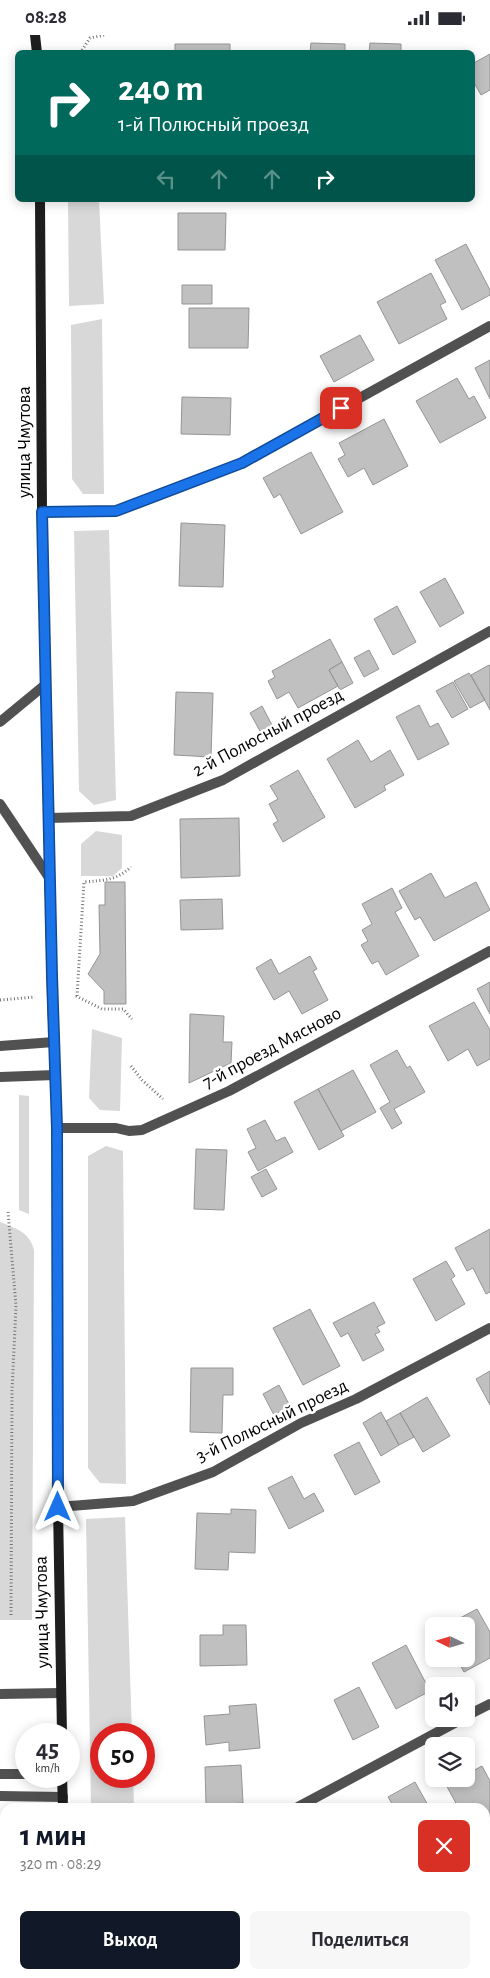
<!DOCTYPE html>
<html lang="ru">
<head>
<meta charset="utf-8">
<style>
	body { margin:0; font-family:"Alegreya Sans",sans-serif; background:#f7f7f7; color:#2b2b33; height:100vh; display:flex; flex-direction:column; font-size:19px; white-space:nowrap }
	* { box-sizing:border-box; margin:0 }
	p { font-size:16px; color:#7c7c81 }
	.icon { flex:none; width:28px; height:28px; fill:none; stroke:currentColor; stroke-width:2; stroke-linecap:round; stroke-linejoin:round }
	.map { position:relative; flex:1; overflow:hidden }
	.panel { position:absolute; left:0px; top:1768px; width:490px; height:176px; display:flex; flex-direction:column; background:#fff; border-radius:15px 15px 0 0; box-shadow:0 2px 12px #0003 }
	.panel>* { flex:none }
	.hud { position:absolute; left:15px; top:15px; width:460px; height:152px; border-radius:8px; box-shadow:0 2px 12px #0003; background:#00695c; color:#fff; overflow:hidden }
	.needle { width:32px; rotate:275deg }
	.controls { position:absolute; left:425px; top:1582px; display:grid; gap:10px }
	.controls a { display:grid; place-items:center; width:50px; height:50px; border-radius:8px; background:#fff; box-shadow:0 2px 12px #0003; font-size:25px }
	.speed { position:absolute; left:15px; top:1688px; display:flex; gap:10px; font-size:25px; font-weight:700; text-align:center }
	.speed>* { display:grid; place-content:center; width:65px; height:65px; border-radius:50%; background:#fff; box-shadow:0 2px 12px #0003; line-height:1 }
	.speed small { font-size:12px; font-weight:400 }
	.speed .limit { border:8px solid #d22; background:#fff; color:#111 }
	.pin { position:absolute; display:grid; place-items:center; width:42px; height:42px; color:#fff; margin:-21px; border-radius:10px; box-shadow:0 2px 8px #0006 }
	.me { position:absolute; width:55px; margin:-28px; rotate:0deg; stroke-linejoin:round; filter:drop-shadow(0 0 4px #0008) }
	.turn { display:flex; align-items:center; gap:18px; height:105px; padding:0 20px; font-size:22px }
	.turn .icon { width:65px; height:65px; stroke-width:2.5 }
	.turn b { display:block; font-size:35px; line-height:42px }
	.lanes { display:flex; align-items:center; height:48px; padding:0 20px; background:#0003; justify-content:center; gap:25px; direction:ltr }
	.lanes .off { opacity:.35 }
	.round { display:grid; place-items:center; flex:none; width:52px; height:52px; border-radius:8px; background:#f7f7f7 }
	.summary { display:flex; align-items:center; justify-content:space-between; height:85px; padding:0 20px }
	h1 { font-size:30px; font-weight:700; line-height:38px; color:#111827 }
	.primary-button { display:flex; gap:10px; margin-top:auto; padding:10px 20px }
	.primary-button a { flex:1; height:58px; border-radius:8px; background:#111827; color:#fff; font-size:20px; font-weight:700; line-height:58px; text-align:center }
	.primary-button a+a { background:#f7f7f7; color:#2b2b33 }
	.status { display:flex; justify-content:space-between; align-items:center; height:35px; padding:0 25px; background:#fff; direction:ltr }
	.status svg { height:14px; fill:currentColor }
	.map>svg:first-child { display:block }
	.green { fill:#d8d8d8 }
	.building { fill:#c0c0c0; stroke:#959595 }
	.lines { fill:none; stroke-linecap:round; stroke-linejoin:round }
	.path { stroke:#737373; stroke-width:3; stroke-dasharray:1 2.5; stroke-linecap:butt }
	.service { stroke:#515151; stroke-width:10 }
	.minor { stroke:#515151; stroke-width:10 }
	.secondary { stroke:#1e1e1e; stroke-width:10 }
	.route-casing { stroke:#114b97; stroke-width:12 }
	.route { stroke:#1a73e8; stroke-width:9 }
	.labels { text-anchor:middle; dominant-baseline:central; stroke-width:5; stroke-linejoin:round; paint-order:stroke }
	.street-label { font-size:19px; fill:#000; stroke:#fff }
</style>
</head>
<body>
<div class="status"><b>08:28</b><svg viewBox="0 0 49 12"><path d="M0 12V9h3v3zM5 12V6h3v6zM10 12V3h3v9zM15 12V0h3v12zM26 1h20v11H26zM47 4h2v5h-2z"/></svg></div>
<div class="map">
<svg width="490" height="1943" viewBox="0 0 490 1943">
	<rect width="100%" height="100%" fill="#fff"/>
	<path class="green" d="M68 165H99L104 269 69 271Z
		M102 284 104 459H83L72 444 71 290Z
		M109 495 116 765 94 770 79 756 74 496Z
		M96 796 122 800V833L113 841H81V809Z
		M92 994 122 1003 120 1076 100 1075 89 1063Z
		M19 1060 29 1061V1179L19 1175Z
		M106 1111 123 1116 126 1449 100 1448 88 1433V1121Z
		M0 1187C15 1193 30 1197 34 1215L32 1585H0Z
		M125 1482 132 1699H101V1741H133L134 1772H91L86 1484Z"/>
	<path class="building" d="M311 8 345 9V18H310Z
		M370 8 401 9V18H369Z
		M175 9H230V18H175Z
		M490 19V55L481 60 472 44V29Z
		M178 178H226L225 215H178Z
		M466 209 490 255V260L462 275 435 225Z
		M431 238 446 267 440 270 447 284 399 309 377 267Z
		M182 250H212V269H182Z
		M189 273H249L248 313H189Z
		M360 300 374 325 334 347 320 321Z
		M490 325V364L475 333Z
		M457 343 469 364 474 361 486 383 440 408 416 366Z
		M182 362 231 363 230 400 181 399Z
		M384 384 408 431 373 450 364 433 348 442 338 424 345 420 339 408Z
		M311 417 343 477 301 499 280 459 274 463 263 443Z
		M181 488 225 490 223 552 179 551Z
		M445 543 464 578 440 592 420 557Z
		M397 571 416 607 393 620 374 584Z
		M330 604 342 627 329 635 338 651 298 673 289 657 277 664 268 646 275 642 272 636Z
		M369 615 379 634 364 642 354 623Z
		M342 627 353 648 340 655 329 635Z
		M489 630 490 631V675L471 640Z
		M469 638 485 665 470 673 454 646Z
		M453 647 468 674 452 683 436 656Z
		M176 657 213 658 211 722 174 720Z
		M419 670 430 692 438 688 449 709 418 725 396 682Z
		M262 671 272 690 260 696 250 678Z
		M358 705 371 727 390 715 404 740 384 751 386 755 355 773 327 724Z
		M298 735 325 782 283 807 273 789 278 786 269 769 278 764 270 751Z
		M239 783 240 841 181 843 180 784Z
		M431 838 445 863 476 847 490 875 434 906 420 882 415 885 399 856Z
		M105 847H125L126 969H104V956L88 939 100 919 99 870H105Z
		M392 853 402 873 395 877 419 921 386 940 378 926 372 929 361 910 368 906 362 895 372 889 362 869Z
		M222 864 223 894 181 895 180 865Z
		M310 921 317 934 313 936 328 965 302 979 289 956 274 965 256 933 271 924 279 939Z
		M490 947V979L477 954Z
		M474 967 490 995V1024L477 1031 468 1014 448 1026 429 991Z
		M190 979 224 981 223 1007H232L231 1028 189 1048Z
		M397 1015 407 1033 410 1031 425 1057 394 1074 402 1088 392 1094 380 1073 390 1067 370 1030Z
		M353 1035 376 1077 341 1096 318 1054Z
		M318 1054 344 1101 319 1115 294 1067Z
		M265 1085 276 1106 285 1102 293 1117 258 1136 248 1117 256 1113 247 1094Z
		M196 1114 227 1115 224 1175 194 1174Z
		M266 1134 277 1154 262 1162 251 1142Z
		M490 1194V1257L486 1259 473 1233 467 1236 455 1213Z
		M446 1226 455 1241 451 1244 465 1269 436 1286 413 1244Z
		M374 1267 385 1288 377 1292 380 1297 375 1299 384 1315 363 1326 348 1298 341 1302 333 1288Z
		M310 1274 340 1331 303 1350 273 1293Z
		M191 1333H233V1360H223L222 1398 190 1397Z
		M490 1336V1370L476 1344Z
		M279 1350 290 1371 274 1380 263 1359Z
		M427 1362 450 1401 423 1417 400 1378Z
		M381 1377 399 1410 381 1421 363 1388Z
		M400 1378 414 1402 399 1410 386 1386Z
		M359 1407 380 1447 355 1460 334 1420Z
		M292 1441 304 1464 314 1458 324 1476 289 1494 268 1453Z
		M231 1474 256 1475 255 1518 229 1517 228 1535 195 1534 197 1478 231 1479Z
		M477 1574 490 1597V1623L464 1637 457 1624H466V1591H445Z
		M223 1590H246L247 1630 200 1631V1600H223Z
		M406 1610 430 1656 396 1674 372 1628Z
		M359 1652 379 1692 353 1705 334 1665Z
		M256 1669 260 1713 229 1716V1707L206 1710 204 1681 230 1679 229 1671Z
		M241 1730 243 1768 206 1770 205 1732Z
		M482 1731 490 1746V1782L485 1785V1772H458L444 1746 449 1744H466V1732L469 1738Z
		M415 1747 429 1772H394L388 1762Z
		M208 1939H243V1943H208Z"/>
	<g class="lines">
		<path class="path" d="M80 18 90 3 104 0
			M76 961 102 974H123L132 984
			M77 961 84 847C104 845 115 846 131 832
			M0 965 35 962
			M131 1031 142 1045 163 1064
			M8 1177 16 1271 12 1356 11 1581"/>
		<path class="service" d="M0 687 46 649
			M0 769 50 844
			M0 1011 54 1007
			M0 1042 55 1040
			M0 1659 61 1658
			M0 1739H26
			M0 1761 63 1762"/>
		<path class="minor" d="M42 477 116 476 242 428 490 291
			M48 783 131 781 223 745 490 596
			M57 1093H116L129 1096 142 1095 229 1056 490 916
			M58 1472 133 1466 213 1437 301 1388 356 1364 490 1293
			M466 1681 490 1669
			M298 1772 462 1684"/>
		<path class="secondary" d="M35 0 37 18
			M40 165 42 477 52 961 57 1093 58 1472 62 1699
			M62 1741 63 1772
			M65 1943V1939"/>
	</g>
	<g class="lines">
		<defs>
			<path id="route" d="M58 1472 57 1093 52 941 42 477 116 476 242 428 341 373"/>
		</defs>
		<use href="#route" class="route-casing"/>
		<use href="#route" class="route"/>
	</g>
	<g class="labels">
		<g class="street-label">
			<text transform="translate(24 407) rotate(-90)">улица Чмутова</text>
			<text transform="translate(268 698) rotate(-28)">2-й Полюсный проезд</text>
			<text transform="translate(272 1013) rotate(-28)">7-й проезд Мясново</text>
			<text transform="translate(272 1386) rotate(-26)">3-й Полюсный проезд</text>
			<text transform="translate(42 1577) rotate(-91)">улица Чмутова</text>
		</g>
	</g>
</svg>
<div class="controls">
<a><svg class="needle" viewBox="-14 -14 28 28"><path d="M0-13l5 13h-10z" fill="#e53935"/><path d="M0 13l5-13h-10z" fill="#7c7c81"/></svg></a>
<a><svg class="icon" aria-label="sound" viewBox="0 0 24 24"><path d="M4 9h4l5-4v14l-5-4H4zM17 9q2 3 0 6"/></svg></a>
<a><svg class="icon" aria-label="layers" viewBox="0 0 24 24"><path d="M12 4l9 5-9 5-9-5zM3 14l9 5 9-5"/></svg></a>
</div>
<div class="speed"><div>45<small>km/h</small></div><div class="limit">50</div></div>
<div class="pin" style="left:341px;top:373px;background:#d93025"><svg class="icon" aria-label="arrive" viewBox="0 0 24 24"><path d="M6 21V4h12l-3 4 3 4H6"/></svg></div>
<svg class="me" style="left:58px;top:1472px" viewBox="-20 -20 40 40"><path d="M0-17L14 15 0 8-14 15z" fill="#1a73e8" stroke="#fff" stroke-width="4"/></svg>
<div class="hud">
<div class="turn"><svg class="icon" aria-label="right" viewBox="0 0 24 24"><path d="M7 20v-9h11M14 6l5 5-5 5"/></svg><div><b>240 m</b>1-й Полюсный проезд</div></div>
<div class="lanes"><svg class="icon off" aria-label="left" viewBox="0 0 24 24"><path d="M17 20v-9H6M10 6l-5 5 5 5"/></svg><svg class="icon off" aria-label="ahead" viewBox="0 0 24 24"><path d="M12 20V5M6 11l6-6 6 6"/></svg><svg class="icon off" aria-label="ahead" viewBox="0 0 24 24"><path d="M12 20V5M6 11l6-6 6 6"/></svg><svg class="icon" aria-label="right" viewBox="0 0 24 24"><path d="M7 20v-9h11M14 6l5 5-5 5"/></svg></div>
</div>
<section class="panel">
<div class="summary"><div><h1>1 мин</h1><p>320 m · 08:29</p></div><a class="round" style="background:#d93025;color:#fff"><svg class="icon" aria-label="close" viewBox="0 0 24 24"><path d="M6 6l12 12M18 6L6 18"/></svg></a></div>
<div class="primary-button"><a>Выход</a><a>Поделиться</a></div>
</section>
</div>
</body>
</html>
